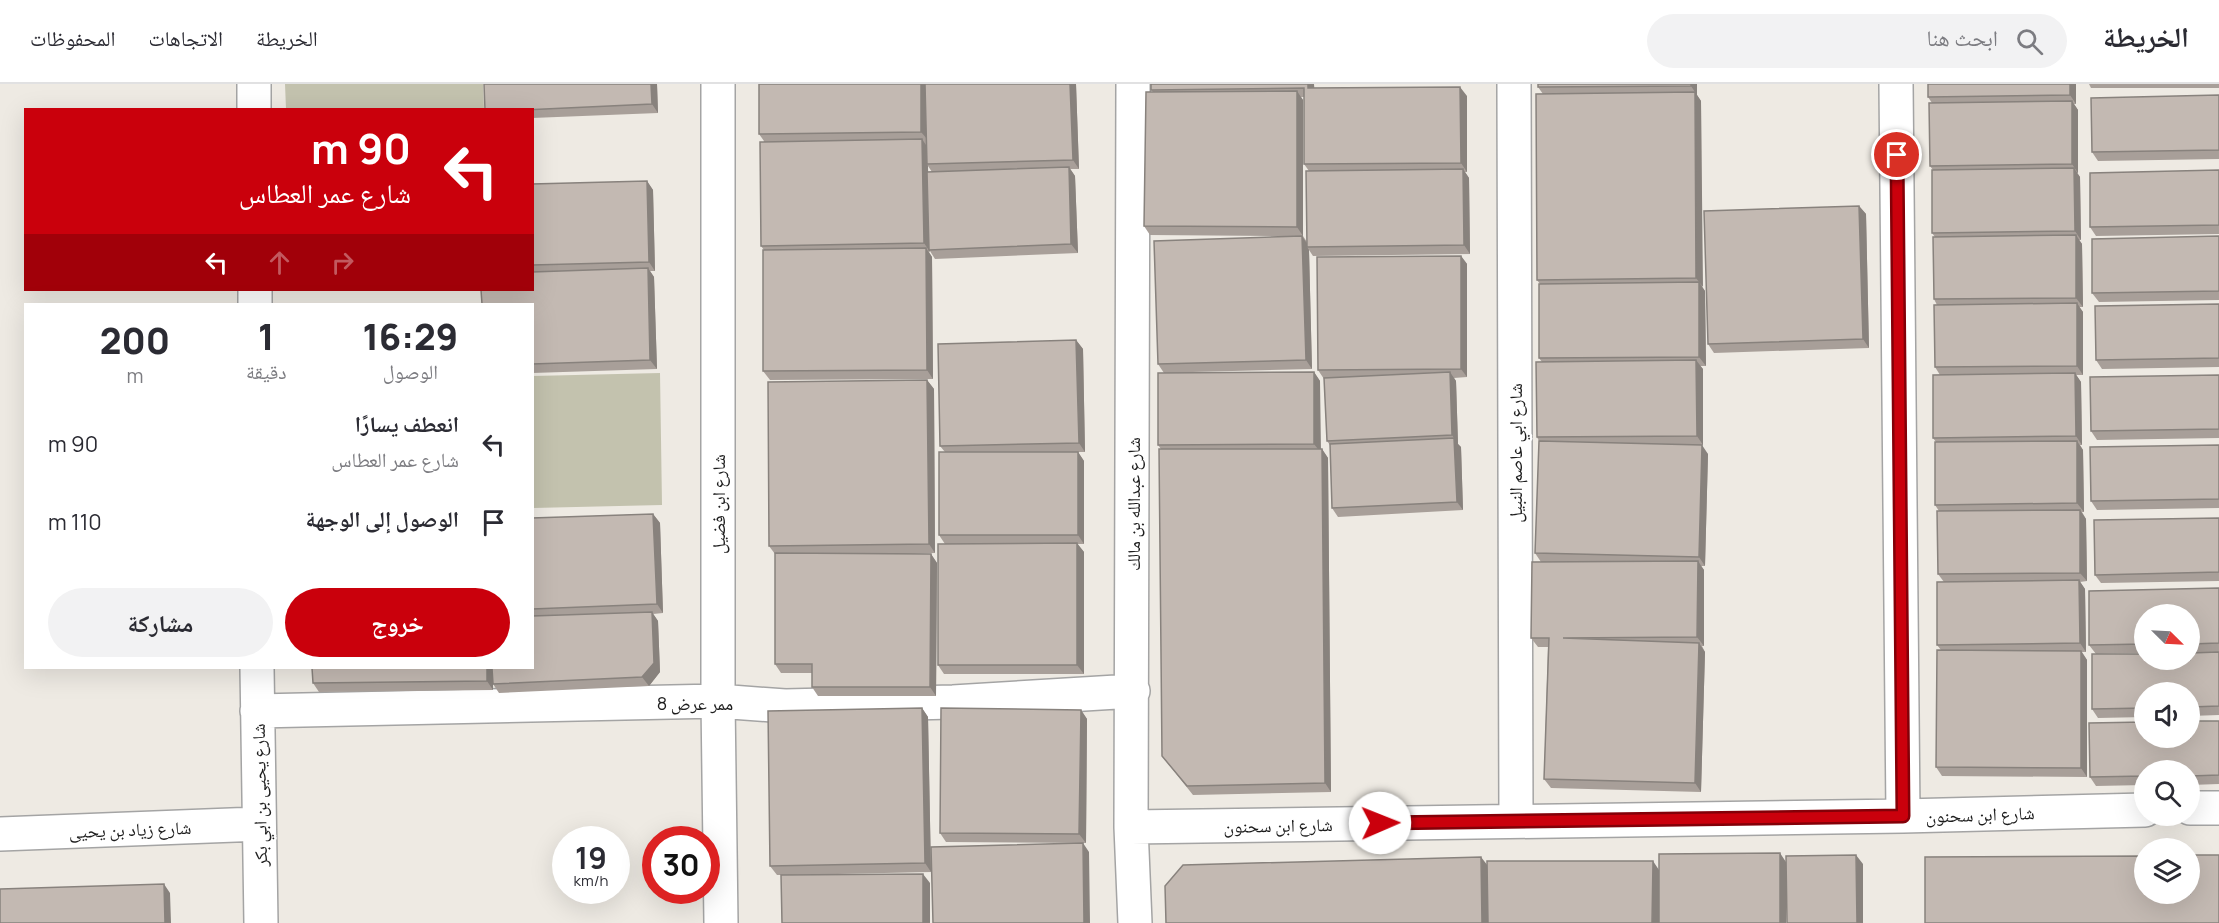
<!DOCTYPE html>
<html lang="ar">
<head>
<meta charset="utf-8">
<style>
	body { margin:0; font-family:Manrope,"Noto Naskh Arabic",sans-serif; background:#f2f2f3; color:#2b2b33; direction:rtl; height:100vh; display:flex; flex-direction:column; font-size:22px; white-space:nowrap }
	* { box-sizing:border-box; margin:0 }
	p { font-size:20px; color:#7c7c81 }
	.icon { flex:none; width:33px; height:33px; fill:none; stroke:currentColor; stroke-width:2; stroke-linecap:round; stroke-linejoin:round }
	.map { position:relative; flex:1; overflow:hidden; direction:ltr }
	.panel { position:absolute; left:24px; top:219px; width:510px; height:366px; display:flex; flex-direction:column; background:#fff; border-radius:0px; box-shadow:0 6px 24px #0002; direction:rtl }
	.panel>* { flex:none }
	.hud { position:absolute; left:24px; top:24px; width:510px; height:183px; border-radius:0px; box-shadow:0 6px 24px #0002; direction:rtl; background:#ca000c; color:#fff; overflow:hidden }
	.needle { width:39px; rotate:114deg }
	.fabs { position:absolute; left:2134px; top:520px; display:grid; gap:12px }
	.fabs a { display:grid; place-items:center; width:66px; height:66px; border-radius:50%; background:#fff; box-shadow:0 6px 24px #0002; font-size:30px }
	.speed { position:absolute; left:552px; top:742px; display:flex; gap:12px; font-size:30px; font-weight:700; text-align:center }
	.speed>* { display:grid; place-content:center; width:78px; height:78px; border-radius:50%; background:#fff; box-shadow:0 6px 24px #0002; line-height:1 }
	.speed small { font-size:15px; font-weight:400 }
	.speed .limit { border:9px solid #d22; background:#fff; color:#111 }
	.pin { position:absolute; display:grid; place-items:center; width:51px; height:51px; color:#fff; margin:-26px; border:3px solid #fff; border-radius:50%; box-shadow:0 2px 6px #0007 }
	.me { position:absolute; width:66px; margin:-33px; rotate:89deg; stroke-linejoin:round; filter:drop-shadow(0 0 4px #0008) }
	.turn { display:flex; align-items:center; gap:21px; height:126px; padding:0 24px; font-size:27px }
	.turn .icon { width:78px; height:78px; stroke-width:2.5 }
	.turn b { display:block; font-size:42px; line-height:51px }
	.lanes { display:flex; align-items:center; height:57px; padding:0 24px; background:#0003; justify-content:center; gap:30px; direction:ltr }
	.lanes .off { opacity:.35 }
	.eta { display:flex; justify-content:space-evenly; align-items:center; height:102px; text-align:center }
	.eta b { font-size:36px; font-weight:800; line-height:42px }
	.primary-button { display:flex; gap:12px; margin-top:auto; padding:12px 24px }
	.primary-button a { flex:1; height:69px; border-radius:36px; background:#ca000c; color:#fff; font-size:24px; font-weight:800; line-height:69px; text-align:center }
	.primary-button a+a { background:#f2f2f3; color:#2b2b33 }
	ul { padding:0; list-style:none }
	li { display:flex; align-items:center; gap:18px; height:78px; padding:0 24px }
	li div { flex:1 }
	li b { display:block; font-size:22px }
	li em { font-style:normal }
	header { display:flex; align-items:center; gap:36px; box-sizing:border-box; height:84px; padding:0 30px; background:#fff; border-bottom:2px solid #e1e1e2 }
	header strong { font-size:28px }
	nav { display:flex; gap:33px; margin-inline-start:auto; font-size:21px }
	.search { width:420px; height:54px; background:#f2f2f3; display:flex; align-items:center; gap:15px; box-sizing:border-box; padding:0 21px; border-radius:33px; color:#7c7c81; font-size:22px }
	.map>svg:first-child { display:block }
	.construction { fill:#c3c2ae }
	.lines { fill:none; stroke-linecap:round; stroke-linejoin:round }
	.minor-casing { stroke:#a4a4a4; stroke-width:36 }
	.minor { stroke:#fff; stroke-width:33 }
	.wall { fill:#a89f99; fill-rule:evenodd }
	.shaded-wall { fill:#88827d }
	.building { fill:#c3b9b2; stroke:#88827d; stroke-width:1.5 }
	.route-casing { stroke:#830008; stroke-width:15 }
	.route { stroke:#ca000c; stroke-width:10 }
	.labels { text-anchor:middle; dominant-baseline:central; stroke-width:4.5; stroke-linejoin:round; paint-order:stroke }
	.street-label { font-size:18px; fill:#1d1d1d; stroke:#fff }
</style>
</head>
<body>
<header>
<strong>الخريطة</strong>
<div class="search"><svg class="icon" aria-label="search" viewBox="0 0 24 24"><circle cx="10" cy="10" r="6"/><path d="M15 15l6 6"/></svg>ابحث هنا</div>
<nav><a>الخريطة</a><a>الاتجاهات</a><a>المحفوظات</a></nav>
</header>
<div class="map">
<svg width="2219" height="839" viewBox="0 0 2219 839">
	<rect width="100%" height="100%" fill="#eeeae3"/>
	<path class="construction" d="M285 0H483L484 25H286Z
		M660 289 662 421 533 424V292Z"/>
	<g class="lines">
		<defs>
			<path id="minor" d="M254 0V26
				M718 0V617L721 839
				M1133 0 1131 743 1135 839
				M1514 0 1516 737
				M1896 0 1903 732
				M255 206V220
				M257 584 261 839
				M257 627 718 617 785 622 953 618 1133 607
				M2190 724H2219
				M1131 743 1903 732 2145 726
				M0 750 259 740"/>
		</defs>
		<use href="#minor" class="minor-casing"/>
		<use href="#minor" class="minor"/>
	</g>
	<path class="wall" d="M657 0 658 29 532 34V26Z
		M1076 0 1079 85H1070L1075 92 1078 169 935 175 930 167 929 168 932 173 933 295 770 296 763 287 764 166 761 162 764 57 759 50ZM928 82 932 88H928Z
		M1151 0H1314V4L1467 12V88H1465L1469 94 1470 170 1313 172 1309 166 1312 285 1193 288H1314L1320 297V365H1322L1328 374 1331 708 1193 711 1162 672 1161 365 1158 361 1164 289 1158 280 1286 152 1150 151 1144 142 1153 8 1151 6ZM1301 13H1304V80L1309 87 1307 158 1303 152V16Z
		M1697 0V11L1701 17 1702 203 1705 207 1706 282H1700L1703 285V361H1684L1708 370 1705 482H1701L1704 486V562H1702L1705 568 1701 708 1551 704 1544 695 1548 563H1538L1531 554 1541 478 1535 469 1539 357 1537 353 1542 278 1539 274 1540 200 1537 196 1543 10 1538 3Z
		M1928 0H2076V20H2074L2078 26V89H2077L2080 93 2081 156H2079L2082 160 2083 223H2079L2083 228V291H2076L2081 298 2082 361H2080L2083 366 2084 428H2082L2086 435 2087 497 2080 498 2085 505 2086 568H2082L2087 576V693L1942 692 1936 683 1941 566 1937 561 1944 498 1938 490 1939 427 1935 421 1936 358 1933 354 1940 291 1935 283 1937 221 1934 215 1935 153 1932 149 1933 86 1930 82 1932 19 1928 13Z
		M2089 0H2219V4H2091Z
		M2219 11V75L2098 77 2092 68Z
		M2219 86V150L2096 152 2090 143Z
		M647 97 653 106 655 187H650L654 193 657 285 532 289V100Z
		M1859 122 1866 130 1869 264 1714 269 1708 260Z
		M2219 152V216L2099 218 2092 209Z
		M1461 172 1467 180V293L1454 294 1456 297 1458 360 1461 363 1463 426 1338 433 1332 424 1330 361 1327 357 1324 295 1318 286Z
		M2219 220V283L2102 285 2096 276Z
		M1076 256 1083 265 1085 368H1067H1078L1084 377V460H1077L1084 468V590H944L938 581 945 460 939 451 945 368 940 362Z
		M2219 291V354L2097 356 2091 347Z
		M927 296 934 305 935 469 906 470H931L937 479 936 612H818L812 603V589H781L775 580V470L769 462Z
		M2219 361V424L2097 426 2091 417Z
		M653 430 660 439 663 529 653 530 658 537 660 588 649 602 499 609 493 600V606L319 608 313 599 532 584V434Z
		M2219 434V497L2101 499 2095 491Z
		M2219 504V568L2190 569V531H2145V569L2096 570 2089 561V507Z
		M2219 568V631L2190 632V609H2145V633L2098 634 2092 625Z
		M922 624 928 633 931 788 791 791 930 799V839H782L781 791H777L770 782Z
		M1081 626 1087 635 1086 759 946 758 940 749Z
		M2219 637V700L2190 701V687H2145V701L2096 702 2090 693Z"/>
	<path class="shaded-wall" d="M651 0H657L658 29 652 20Z
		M921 0H927L928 56 921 48Z
		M1070 0H1076L1079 85 1073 76Z
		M1308 0H1314L1315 13 1308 4Z
		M1691 0H1697V11L1701 17 1703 203 1696 194 1695 8 1691 2Z
		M2070 0H2076V20L2070 11Z
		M1460 3 1467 12V88L1461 79Z
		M1297 7 1303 16V152L1297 143Z
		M2072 17 2078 26V89L2072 80Z
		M922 55 928 64 927 80 928 82 930 168 924 159Z
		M1069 83 1075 92 1078 169 1071 160Z
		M2074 84 2080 93 2081 156 2075 147Z
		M1463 85 1469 94 1470 170 1464 161Z
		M647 97 653 106 655 187 649 178Z
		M1859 122 1866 130 1869 264 1863 255Z
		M2076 151 2082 160 2083 223 2076 214Z
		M1302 152 1308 161 1307 163 1309 166 1312 285 1306 276Z
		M926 164 932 173 933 295 927 286Z
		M1461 172 1467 180V293L1461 285Z
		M648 184 654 193 657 285 650 276Z
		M1699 198 1705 207 1706 282 1699 273Z
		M2077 219 2083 228V291L2077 282Z
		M1076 256 1083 265 1085 368 1079 359Z
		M1696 276 1703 285V361L1697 352Z
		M1314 288 1320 297 1321 369 1314 360Z
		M1450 288 1456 297 1458 360 1461 363 1463 426 1457 418 1454 354 1452 351Z
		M2075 289 2081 298 2082 361 2076 352Z
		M927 296 934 305 935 469 929 460Z
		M2077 357 2083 366 2084 428 2077 419Z
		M1702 361 1708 370 1705 482 1699 473Z
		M1322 365 1328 374 1331 708 1325 699Z
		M1078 368 1084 377V460L1078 451Z
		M2080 426 2086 435 2087 497 2080 489Z
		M653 430 660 439 663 529 657 520Z
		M1077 459 1084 468V590L1077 581Z
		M931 470 937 479 936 612 930 603Z
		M1698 477 1704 486V562L1697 553Z
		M2079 496 2085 505 2086 568 2080 559Z
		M652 528 658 537 660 588 649 602 642 593Z
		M1699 559 1705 568 1701 708 1695 699Z
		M2081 567 2087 576V693L2081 684Z
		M487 584H493V606L487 597Z
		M922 624 928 633 931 788 925 779Z
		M1081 626 1087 635 1086 759 1079 750Z
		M1083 759 1089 768 1090 839H1084Z
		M1780 769 1786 778V839H1780Z
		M1856 771 1863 780V839H1857Z
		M1481 773 1488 782 1489 839H1482Z
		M1653 777 1659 786V839H1652Z
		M923 790 930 799V839H923Z
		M164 800 170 809 171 839H165Z"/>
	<path class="building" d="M484 0H651L652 20 523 26H485Z
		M759 0H921V48L759 50Z
		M925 0H1070L1073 76 927 80Z
		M1151 0H1308V4L1460 3 1461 79 1304 80V4L1151 6Z
		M1538 0H1691V2L1538 3Z
		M1928 0H2070V11L1928 13Z
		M1297 7V143L1144 142 1146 8Z
		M1695 8 1696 194 1537 196 1536 10Z
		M2219 11V66L2092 68 2091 14Z
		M2072 17V80L1930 82 1929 19Z
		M922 55 924 159 761 162 760 58Z
		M1069 83 1071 160 929 166 927 88Z
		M2074 84 2075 147 1932 149V86Z
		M1463 85 1464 161 1307 163 1306 87Z
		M2219 86V141L2090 143V89Z
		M647 97 649 178 532 181V100Z
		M1859 122 1863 255 1708 260 1704 127Z
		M2076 151V214L1934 215 1933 153Z
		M1302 152 1306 276 1158 280 1154 157Z
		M2219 152V207L2092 209V155Z
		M926 164 927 286 763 287V166Z
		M1461 172V285L1318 286 1317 173Z
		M648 184 650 276 532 280V220H482L481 206H532V188Z
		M1699 198V273L1539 274V200Z
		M2077 219V282L1935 283 1934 221Z
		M2219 220V274L2096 276 2095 222Z
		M1076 256 1079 359 940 362 938 260Z
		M1696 276 1697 352 1537 353 1536 278Z
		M1314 288V360L1158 361V289Z
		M1450 288 1452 351 1327 357 1324 294Z
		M2075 289 2076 352 1933 354V291Z
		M2219 291V345L2091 347 2090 293Z
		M927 296 929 460 769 462 768 298Z
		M1454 354 1457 418 1332 424 1330 360Z
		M1539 357 1702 361 1699 473 1535 469Z
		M2077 357V419L1935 421V358Z
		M2219 361V415L2091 417 2090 363Z
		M1159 365H1322L1325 699 1187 702 1162 672Z
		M939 368H1078V451H939Z
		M2080 426V489L1938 490 1937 427Z
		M653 430 657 520 532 525V434Z
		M2219 434V488L2095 491 2094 436Z
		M1077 459V581H938V460Z
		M775 469 931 470 930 603H812V580H775Z
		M1698 477 1697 553 1563 554 1699 559 1695 699 1544 695 1549 554H1531L1532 478Z
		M2079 496 2080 559 1937 561V498Z
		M2219 504V559L2190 560V531H2145V560L2089 561V507Z
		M652 528 654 579 642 593 493 600 492 584H532V532Z
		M1937 566 2081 567V684L1936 683Z
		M2219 568V622L2190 623V609H2145V624L2092 625V570H2145V576H2190V569Z
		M312 584H487V597L313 599Z
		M922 624 925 779 770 782 768 627Z
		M941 624 1081 626 1079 750 940 749Z
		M2190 637H2219V691L2190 692V687H2145V692L2090 693 2089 639 2145 638V654H2190Z
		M1083 759 1084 839H933L931 763Z
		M1780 769V839H1659V770Z
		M1856 771 1857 839H1787L1786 772Z
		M2190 771H2219V839H1925V773L2145 772V810H2190Z
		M1481 773 1482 839H1166L1165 802 1183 781Z
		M1487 777H1653L1652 839H1488Z
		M923 790V839H782L781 791Z
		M164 800 165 839H0V805Z"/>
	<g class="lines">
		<defs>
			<path id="route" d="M1380 739 1903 732 1897 71"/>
		</defs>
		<use href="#route" class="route-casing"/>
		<use href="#route" class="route"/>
	</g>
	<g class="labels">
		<g class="street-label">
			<text transform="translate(1515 369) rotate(-90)">شارع ابي عاصم النبيل</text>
			<text transform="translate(718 420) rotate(-90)">شارع ابن فضيل</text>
			<text transform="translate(1133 420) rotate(-90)">شارع عبدالله بن مالك</text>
			<text x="695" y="619">ممر عرض 8</text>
			<text transform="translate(259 711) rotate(-91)">شارع يحيى بن ابي بكر</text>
			<text transform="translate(1980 730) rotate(-2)">شارع ابن سحنون</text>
			<text transform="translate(1278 741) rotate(-1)">شارع ابن سحنون</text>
			<text transform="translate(130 745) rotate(-2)">شارع زياد بن يحيى</text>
		</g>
	</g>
</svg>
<div class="fabs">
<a><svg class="needle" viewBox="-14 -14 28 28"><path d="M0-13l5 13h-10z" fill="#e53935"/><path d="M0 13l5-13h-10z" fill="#7c7c81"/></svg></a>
<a><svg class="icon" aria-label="sound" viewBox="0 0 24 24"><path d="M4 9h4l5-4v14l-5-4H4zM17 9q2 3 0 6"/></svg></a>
<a><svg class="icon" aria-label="search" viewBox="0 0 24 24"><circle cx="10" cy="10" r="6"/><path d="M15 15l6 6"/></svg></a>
<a><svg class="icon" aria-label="layers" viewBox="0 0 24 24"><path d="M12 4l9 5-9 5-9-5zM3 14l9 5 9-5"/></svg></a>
</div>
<div class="speed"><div>19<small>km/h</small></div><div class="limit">30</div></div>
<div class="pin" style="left:1897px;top:71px;background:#d93025"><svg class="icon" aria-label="arrive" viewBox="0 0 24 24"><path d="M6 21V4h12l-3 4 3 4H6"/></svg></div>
<svg class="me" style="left:1380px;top:739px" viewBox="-20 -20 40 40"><circle r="19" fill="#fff"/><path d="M0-13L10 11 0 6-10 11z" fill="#ca000c"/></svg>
<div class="hud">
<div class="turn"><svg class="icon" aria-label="left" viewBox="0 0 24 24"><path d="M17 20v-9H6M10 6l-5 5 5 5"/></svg><div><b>90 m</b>شارع عمر العطاس</div></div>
<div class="lanes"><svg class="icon" aria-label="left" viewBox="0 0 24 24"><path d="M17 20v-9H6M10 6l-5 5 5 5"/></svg><svg class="icon off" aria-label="ahead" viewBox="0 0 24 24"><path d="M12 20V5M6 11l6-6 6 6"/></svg><svg class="icon off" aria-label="right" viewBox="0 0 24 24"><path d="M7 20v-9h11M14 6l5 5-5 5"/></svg></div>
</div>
<section class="panel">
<div class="eta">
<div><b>16:29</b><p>الوصول</p></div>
<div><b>1</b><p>دقيقة</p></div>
<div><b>200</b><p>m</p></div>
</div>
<ul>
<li><svg class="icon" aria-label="left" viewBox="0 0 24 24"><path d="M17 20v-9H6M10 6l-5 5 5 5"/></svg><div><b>انعطف يسارًا</b><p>شارع عمر العطاس</p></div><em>90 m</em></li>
<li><svg class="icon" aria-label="arrive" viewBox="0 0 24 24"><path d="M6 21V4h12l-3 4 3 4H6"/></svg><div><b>الوصول إلى الوجهة</b></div><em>110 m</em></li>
</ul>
<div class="primary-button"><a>خروج</a><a>مشاركة</a></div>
</section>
</div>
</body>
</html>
